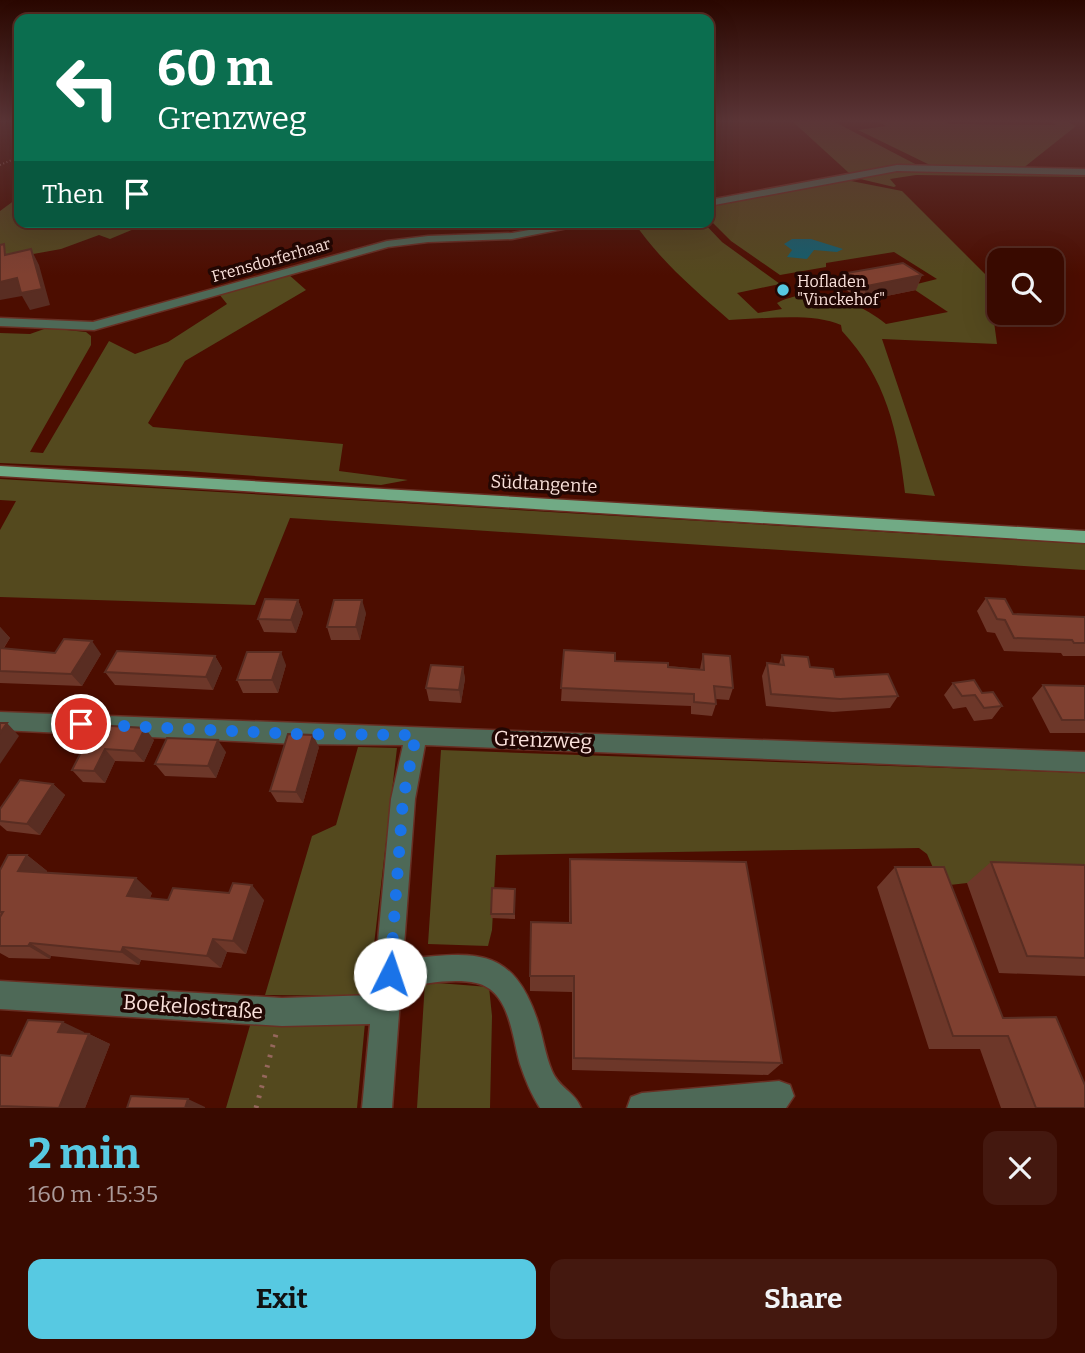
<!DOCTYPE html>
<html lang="en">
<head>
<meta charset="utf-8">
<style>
	body { margin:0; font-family:Bitter,serif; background:#44180f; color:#f1f3f6; height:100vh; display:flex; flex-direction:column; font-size:26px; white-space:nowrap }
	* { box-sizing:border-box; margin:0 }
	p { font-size:23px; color:#ab9a99 }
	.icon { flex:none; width:38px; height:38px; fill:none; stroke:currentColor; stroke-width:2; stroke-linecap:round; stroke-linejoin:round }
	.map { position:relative; height:1108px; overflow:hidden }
	.details { display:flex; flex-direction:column; background:#390a00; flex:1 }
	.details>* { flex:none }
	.hud { position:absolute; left:14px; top:14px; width:700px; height:214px; border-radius:14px; box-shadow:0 7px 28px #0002,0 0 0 2px #532b22; background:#0b6e4f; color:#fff; overflow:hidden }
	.controls { position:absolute; left:987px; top:248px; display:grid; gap:14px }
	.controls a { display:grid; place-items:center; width:77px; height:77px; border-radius:14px; background:#390a00; box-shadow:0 7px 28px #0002,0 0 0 2px #532b22; font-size:35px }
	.pin { position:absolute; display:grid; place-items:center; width:60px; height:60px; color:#fff; margin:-30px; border:4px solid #fff; border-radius:50%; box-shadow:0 2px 7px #0007 }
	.me { position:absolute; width:77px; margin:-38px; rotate:4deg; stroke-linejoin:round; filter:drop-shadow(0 0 5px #0008) }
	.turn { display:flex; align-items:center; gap:24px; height:147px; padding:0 28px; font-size:32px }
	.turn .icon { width:91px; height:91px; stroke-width:2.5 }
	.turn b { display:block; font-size:49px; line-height:60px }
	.then { display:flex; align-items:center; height:66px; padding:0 28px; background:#0003; gap:14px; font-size:26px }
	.round { display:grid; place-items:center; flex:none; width:74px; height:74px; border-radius:14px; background:#44180f }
	.headline { display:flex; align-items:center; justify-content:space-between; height:119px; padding:0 28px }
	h1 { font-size:42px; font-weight:700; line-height:52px; color:#57c9e2 }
	.action { display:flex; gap:14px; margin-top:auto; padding:14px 28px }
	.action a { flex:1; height:80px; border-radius:14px; background:#57c9e2; color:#111; font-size:28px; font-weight:700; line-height:80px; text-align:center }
	.action a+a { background:#44180f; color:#f1f3f6 }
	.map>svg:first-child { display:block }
	.green { fill:#54491e }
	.water { fill:#135f6e }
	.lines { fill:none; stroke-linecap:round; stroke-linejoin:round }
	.minor-casing { stroke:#682f23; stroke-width:3 }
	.major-casing { stroke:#682f23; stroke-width:3 }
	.path-far1 { stroke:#96675d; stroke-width:2; stroke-dasharray:1 2.5; stroke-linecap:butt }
	.path { stroke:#96675d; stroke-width:5; stroke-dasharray:2.5 8; stroke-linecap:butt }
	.minor { fill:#4e6957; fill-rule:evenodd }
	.major { fill:#71aa85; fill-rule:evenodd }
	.wall { fill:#6d3729 }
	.shaded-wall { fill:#592d22 }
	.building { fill:#7f4030; stroke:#592d22; stroke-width:2 }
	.route { stroke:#1a73e8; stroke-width:12; stroke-dasharray:0 21.6 }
	.poi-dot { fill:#57c9e2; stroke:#220703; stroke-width:2.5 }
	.labels { text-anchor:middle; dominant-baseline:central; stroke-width:7; stroke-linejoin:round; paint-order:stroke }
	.far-street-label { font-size:16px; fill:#fae1db; stroke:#220703 }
	.far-poi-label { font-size:16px; fill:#fae1db; stroke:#220703; text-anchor:start }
	.street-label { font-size:18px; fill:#fae1db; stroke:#220703 }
	.near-street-label { font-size:21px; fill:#fae1db; stroke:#220703 }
</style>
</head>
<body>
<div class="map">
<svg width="1085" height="1108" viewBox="0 0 1085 1108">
	<rect width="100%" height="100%" fill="#4c0d00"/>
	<path class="green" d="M831 120 919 166 849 173 792 121Z
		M874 120H945L949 124 1056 125 1050 120H1064L1076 126 1022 169 934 167 858 130 886 126Z
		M898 170 1085 173V177L916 175 890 179 896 186 894 187 856 178Z
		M846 180 902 191 988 277 997 344 882 339 935 496 905 493C898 431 886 378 842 331L841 325C813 312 760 319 729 320 695 290 659 260 634 222H703L722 242 780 284 737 293 758 313 782 309 777 303C815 284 855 300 886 324L948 312 909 286 937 279 894 252 826 263V267L780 275 731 241 709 219V205Z
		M19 197V222H126L134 229 110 239 99 235 61 249 0 260V211Z
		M288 274 306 290 185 361 148 423 153 427 343 444 339 471 408 480 381 485 186 471 0 463V333L30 334 47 328 86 332 91 336V345L30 452 43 453 109 341 135 354 168 342 227 304 219 294Z
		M0 479 1085 544V570L290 518 255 605 0 597V530L16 501 0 500Z
		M358 747 397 748 368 996 265 995 312 836 336 825Z
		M441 750 1085 773V887L967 883 941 886 927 854 919 848 496 855 492 930 488 946 428 944Z
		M425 982 489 987 492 1016 490 1108H417Z
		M251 1022 365 1023 357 1108H226Z"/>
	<path class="water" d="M792 239H811L843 249 837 252 814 250 807 259 787 257 792 250 784 244Z"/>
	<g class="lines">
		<defs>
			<path id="minor" d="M897 165 1085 169V175L897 171 709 206V200Z
				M574 222H598L512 239 428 242 388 247 94 330 0 326V318L93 322 387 241 428 236 512 233Z
				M0 712 1085 752V772L425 745 415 799 403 959C471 953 511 943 537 1019 543 1036 545 1055 552 1071 559 1088 575 1092 581 1108H540C531 1094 525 1079 520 1064 512 1037 510 990 476 983 453 978 425 984 401 987L392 1108H362L370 1024 282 1026 0 1009V981L282 998 373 995 391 799 403 745 296 744 0 730Z
				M779 1081 790 1085 794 1096 786 1108H627L631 1097 642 1093Z"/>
			<path id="major" d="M0 466 1085 531V543L0 476Z"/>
		</defs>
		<use href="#minor" class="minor-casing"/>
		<use href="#major" class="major-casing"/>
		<path class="path-far1" d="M0 165 19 157"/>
		<path class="path" d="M256 1108 276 1034"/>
		<use href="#minor" class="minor"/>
		<use href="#major" class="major"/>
	</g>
	<path class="wall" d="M847 273 922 275 916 290 862 301 843 288Z
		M986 598 1013 614 1085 617V656H1063L1061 653 1004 651 995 633 987 632 977 611Z
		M298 600 303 613 296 633 264 632 258 619Z
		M366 613 360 640H331L327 627Z
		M0 627 10 638 4 648 55 653 101 654 82 686 0 683Z
		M564 650 615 661 700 669 703 654 733 688 729 700 715 699 716 704 712 716 691 714V706L561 701Z
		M782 655 835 677 898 696 890 708 833 712 766 706 762 676 767 663 779 664Z
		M215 656 222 668 213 690 115 685 105 672Z
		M286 665 278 693H243L237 680Z
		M463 667 465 679 461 703 429 701 426 688Z
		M953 683 982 693 1002 706 992 719 974 721 966 707 953 709 944 695Z
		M1043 685 1085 686V733H1050L1032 698Z
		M95 725 154 740 144 762 115 761 105 783 83 782 72 770Z
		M319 747 303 803 277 802 270 791Z
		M226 752 216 778 165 776 155 764Z
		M53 784 65 795 40 835 7 831 0 825V809Z
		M27 855 47 871 46 873 152 893 150 898 168 900H264L246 954 227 952 221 968 141 960 139 965 51 956 50 959 9 958 0 953V870Z
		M570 859 782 1063 768 1075 572 1070V992L530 991V976L569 923V879Z
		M991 862 1085 865V976L999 973 967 883Z
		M895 867 1003 1018 1085 1108H1001L980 1049H929L877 887Z
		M515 893V919L491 918V914Z
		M84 1032V1034H89L110 1044 85 1108H0V1055L11 1056Z"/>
	<path class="shaded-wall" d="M31 249 39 265 50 305 30 310 22 296 0 300V282L17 278Z
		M922 275 916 290 862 301 867 286Z
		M298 600 303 613 296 633 291 620Z
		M362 600 366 613 360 640 356 627Z
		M0 627 10 638 0 653Z
		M92 641 101 654 82 686 71 674Z
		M281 652 286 665 278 693 272 680Z
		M215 656 222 668 213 690 206 677Z
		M463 667 465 679 461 703 459 690Z
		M7 723 19 736 0 764V733Z
		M145 728 154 740 144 762 134 751Z
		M313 735 319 747 303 803 296 792Z
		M218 740 226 752 216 778 208 766Z
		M105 749 115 761 105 783 94 771Z
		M53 784 65 795 40 835 27 824Z
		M27 855 47 871 39 887 18 871Z
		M136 878 152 893 144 911 127 896Z
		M252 885 264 900 246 954 233 941Z
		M213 939 227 952 221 968 207 956Z
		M30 943 51 956 50 959 28 946Z
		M123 947 141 960 139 965 121 952Z
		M63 1022 84 1032 80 1042 58 1032Z
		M89 1034 110 1044 85 1108H59Z
		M188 1099 205 1107V1108H185Z"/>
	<path class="building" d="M4 244 5 255 31 249 42 289 21 293 17 278 0 282V245Z
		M903 263 922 275 867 286 847 273Z
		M986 598 1005 599 1013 614 1085 617V643H1074L1072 640 1014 638 1005 620 997 619Z
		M265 599 298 600 291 620 258 619Z
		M334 600H362L356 627H327Z
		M64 639 92 641 71 674 0 671V648L55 653Z
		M564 650 615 653V661L668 663V667L704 670 703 654 730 656 733 688 714 686 716 704 694 702V694L561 688Z
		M117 651 215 656 206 677 105 672Z
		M247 652H281L272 680H237Z
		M782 655 808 657 810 667 833 669 835 677 888 674 898 696 840 699 771 694 767 663 784 665Z
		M431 665 463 667 459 690 426 688Z
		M974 680 982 693 993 692 1002 706 984 708 975 695 962 696 953 683Z
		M1043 685 1085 686V720H1062Z
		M0 723H7L0 733Z
		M95 725 145 728 134 751 105 749 94 771 72 770Z
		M288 734 313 735 296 792 270 791Z
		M167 738 218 740 208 766 155 764Z
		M20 780 53 784 27 824 0 821V809Z
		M8 855H27L18 871 136 878 127 896 168 900 173 888 229 893 233 883 252 885 233 941 213 939 207 956 123 947 121 952 30 943 28 946H0V917L3 912H0V870Z
		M570 859 746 862 782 1063 574 1058V976H530L531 922 571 923Z
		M991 862 1085 865V958L1027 956Z
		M895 867H944L1003 1018 1056 1017 1085 1085V1108H1036L1008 1036H953Z
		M492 888 515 889 514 914H491Z
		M28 1020 63 1022 58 1032 89 1034 59 1108 0 1106V1055L11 1056Z
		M131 1096 188 1099 185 1108H127Z"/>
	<linearGradient id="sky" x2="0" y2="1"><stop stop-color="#2a0700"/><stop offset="0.44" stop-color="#5b3537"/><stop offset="1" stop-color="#5b3537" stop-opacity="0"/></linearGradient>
	<rect width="1085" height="275" fill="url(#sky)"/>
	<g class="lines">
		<path class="route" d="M81 724 296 734 416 735 403 799 390 974"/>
	</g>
	<circle class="poi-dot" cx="783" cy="290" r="7"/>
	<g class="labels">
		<g class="far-street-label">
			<text transform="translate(271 260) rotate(-16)">Frensdorferhaar</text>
		</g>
		<g class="far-poi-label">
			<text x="797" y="281">Hofladen<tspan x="797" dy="18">"Vinckehof"</tspan></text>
		</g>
		<g class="street-label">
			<text transform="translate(544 484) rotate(3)">Südtangente</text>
		</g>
		<g class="near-street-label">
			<text transform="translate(543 740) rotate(2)">Grenzweg</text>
			<text transform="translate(193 1007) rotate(4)">Boekelostraße</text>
		</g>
	</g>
</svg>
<div class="controls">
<a><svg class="icon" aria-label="search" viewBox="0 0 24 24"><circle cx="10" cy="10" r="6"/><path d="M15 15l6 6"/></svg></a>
</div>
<div class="pin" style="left:81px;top:724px;background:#d93025"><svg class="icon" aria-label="arrive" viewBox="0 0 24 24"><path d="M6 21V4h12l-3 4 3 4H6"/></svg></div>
<svg class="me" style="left:390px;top:974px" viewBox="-20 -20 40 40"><circle r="19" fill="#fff"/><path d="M0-13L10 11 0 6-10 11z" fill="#1a73e8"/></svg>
<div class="hud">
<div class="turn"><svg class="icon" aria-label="left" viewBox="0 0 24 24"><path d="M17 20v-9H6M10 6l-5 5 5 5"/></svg><div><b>60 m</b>Grenzweg</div></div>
<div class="then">Then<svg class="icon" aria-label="arrive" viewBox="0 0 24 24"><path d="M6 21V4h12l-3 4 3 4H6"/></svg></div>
</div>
</div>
<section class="details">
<div class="headline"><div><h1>2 min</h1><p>160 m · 15:35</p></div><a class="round"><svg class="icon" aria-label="close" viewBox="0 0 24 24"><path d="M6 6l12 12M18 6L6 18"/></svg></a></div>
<div class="action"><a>Exit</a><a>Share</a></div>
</section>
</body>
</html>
